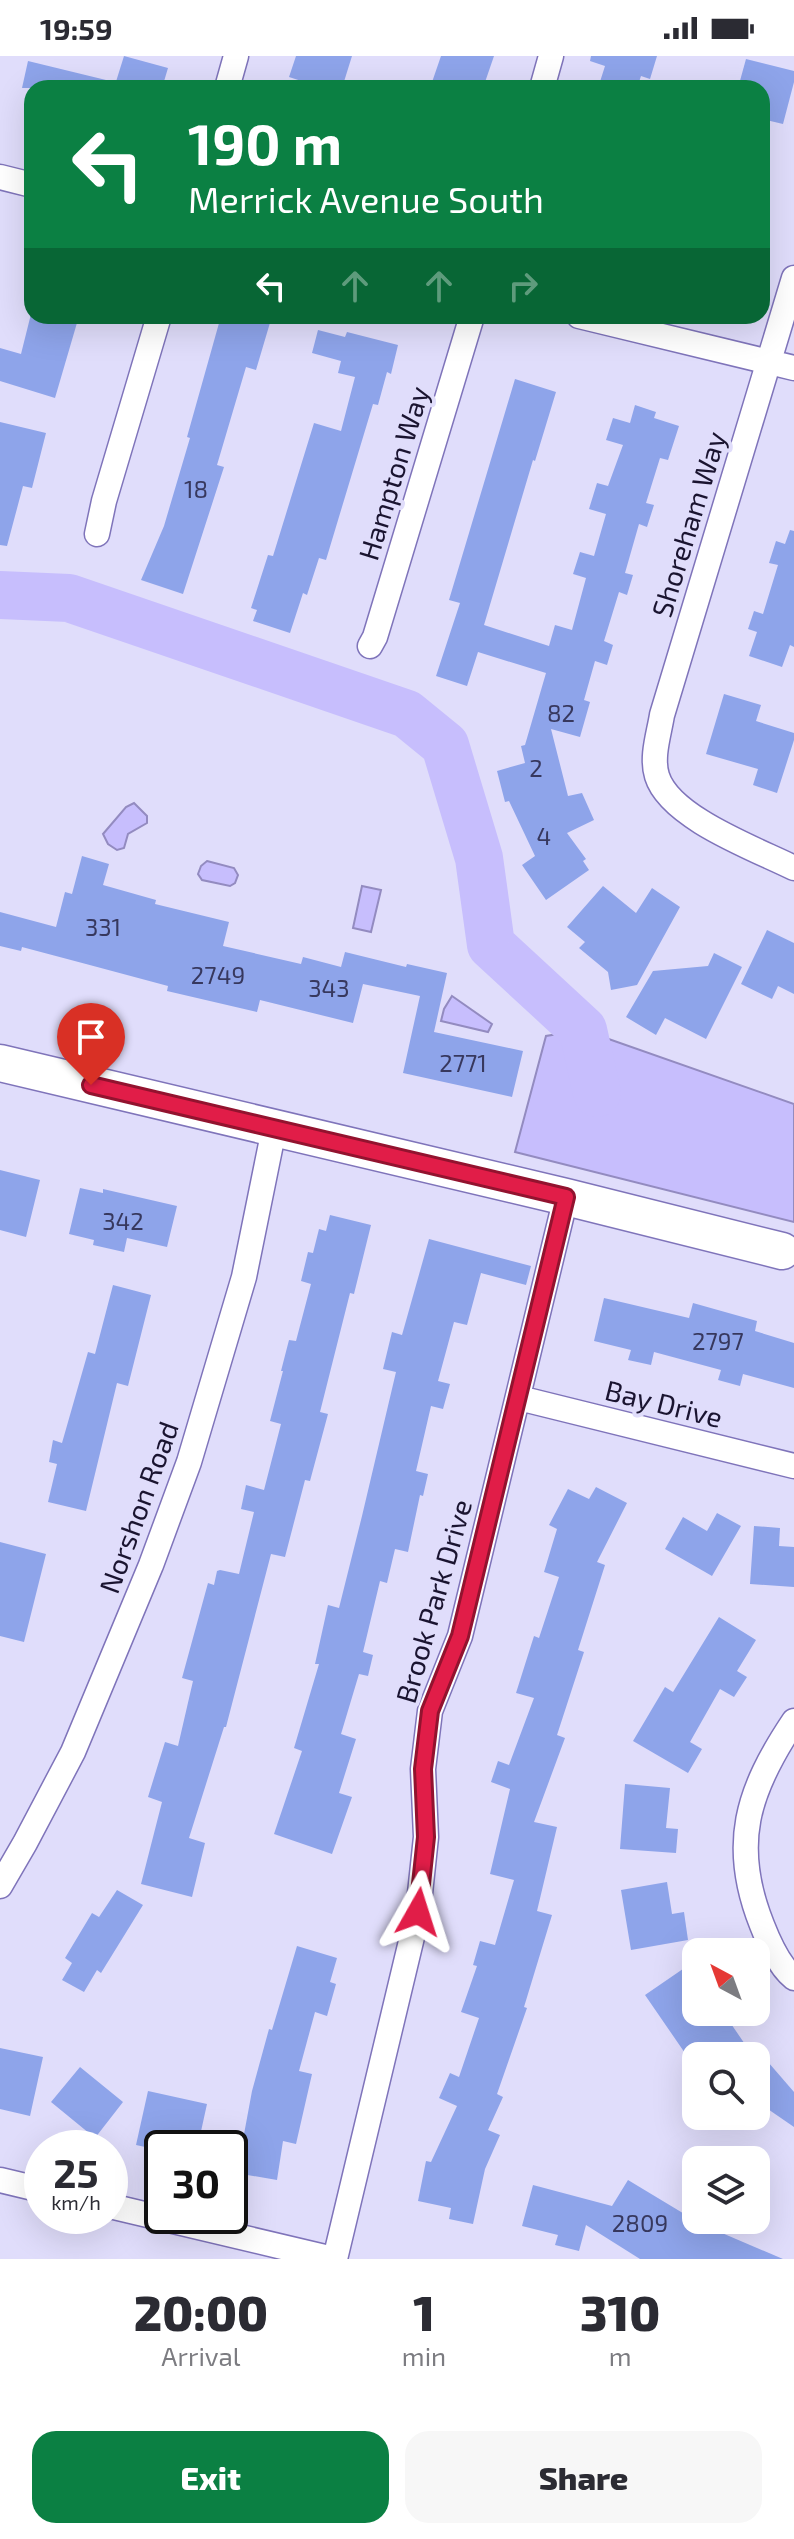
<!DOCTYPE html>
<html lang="en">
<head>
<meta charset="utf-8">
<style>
	body { margin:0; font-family:"Exo 2",sans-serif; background:#f7f7f7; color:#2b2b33; height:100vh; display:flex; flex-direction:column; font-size:30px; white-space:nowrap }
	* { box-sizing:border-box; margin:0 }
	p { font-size:26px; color:#7c7c81 }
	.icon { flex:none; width:44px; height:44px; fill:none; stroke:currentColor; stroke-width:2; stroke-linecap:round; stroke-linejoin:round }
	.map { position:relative; height:2203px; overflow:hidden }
	.drawer { display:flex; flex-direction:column; background:#fff; flex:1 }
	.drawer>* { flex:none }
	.guide { position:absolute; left:24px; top:24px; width:746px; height:244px; border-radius:24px; box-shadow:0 8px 32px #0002; background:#0b8043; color:#fff; overflow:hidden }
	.needle { width:52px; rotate:319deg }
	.fabs { position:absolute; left:682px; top:1882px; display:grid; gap:16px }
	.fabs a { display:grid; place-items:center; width:88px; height:88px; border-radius:16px; background:#fff; box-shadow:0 8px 32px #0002; font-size:40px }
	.speed { position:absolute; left:24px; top:2074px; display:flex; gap:16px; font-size:40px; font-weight:700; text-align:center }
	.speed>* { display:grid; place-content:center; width:104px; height:104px; border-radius:50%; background:#fff; box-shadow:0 8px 32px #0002; line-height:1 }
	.speed small { font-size:20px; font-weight:400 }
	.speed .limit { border:4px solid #111; border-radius:12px; background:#fff; color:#111 }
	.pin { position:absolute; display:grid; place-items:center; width:68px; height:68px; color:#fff; margin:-82px -34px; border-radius:50% 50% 50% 0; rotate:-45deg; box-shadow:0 0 8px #0007 }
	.pin .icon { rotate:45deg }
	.me { position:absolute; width:88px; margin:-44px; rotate:6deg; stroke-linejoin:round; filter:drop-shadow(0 0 6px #0008) }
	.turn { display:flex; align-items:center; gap:28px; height:168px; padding:0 32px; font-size:36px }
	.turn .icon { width:104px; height:104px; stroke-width:2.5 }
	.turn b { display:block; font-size:56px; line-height:68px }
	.lanes { display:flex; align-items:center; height:76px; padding:0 32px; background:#0003; justify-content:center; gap:40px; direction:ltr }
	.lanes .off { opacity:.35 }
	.eta { display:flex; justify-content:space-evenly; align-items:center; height:136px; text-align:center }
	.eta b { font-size:48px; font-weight:800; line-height:56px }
	.primary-button { display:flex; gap:16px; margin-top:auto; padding:16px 32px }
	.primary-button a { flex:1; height:92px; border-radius:24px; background:#0b8043; color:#fff; font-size:32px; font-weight:800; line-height:92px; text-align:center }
	.primary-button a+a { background:#f7f7f7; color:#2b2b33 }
	.status { display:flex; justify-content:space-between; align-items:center; height:56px; padding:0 40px; background:#fff; direction:ltr }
	.status svg { height:22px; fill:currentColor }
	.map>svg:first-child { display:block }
	.water { fill:#c7befd; stroke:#938bc0; stroke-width:2 }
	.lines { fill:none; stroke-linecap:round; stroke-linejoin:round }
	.river { stroke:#c7befd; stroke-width:48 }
	.building { fill:#8ea4ea }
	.street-casing { stroke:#7f74ba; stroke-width:27 }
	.secondary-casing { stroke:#7f74ba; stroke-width:39 }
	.street { stroke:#fff; stroke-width:24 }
	.secondary { stroke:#fff; stroke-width:36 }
	.route-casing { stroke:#92132f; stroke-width:20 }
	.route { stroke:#e11d48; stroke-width:14 }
	.labels { text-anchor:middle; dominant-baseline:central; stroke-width:8; stroke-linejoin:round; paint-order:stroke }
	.number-label { font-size:24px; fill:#37385e }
	.street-label { font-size:28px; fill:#1a1430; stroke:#e0ddfb }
</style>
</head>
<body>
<div class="status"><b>19:59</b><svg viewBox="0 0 49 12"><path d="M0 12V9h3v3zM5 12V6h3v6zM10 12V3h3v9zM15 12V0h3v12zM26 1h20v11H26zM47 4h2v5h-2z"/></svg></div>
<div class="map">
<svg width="794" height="2203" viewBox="0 0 794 2203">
	<rect width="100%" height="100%" fill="#e0ddfb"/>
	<path class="water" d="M134 747 147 760V767L128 778 124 792 117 794 108 788 103 778 126 751Z
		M207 805 234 812 238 819 235 827 230 830 202 824 198 818 201 810Z
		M362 830 381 834 371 876 353 872Z
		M452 940 492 968 488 976 441 965 444 953Z
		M583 974 794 1048V1166L515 1096 546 980Z"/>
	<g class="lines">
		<path class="river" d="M0 539 69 542 407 658 445 689 479 802 491 889 583 974 597 1037"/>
	</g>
	<path class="building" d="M124 0 168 12 162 32H114Z
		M296 0H352L342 32H323L289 21Z
		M441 0H494L483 32H430Z
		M591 0H657L650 23 641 20 637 32H598L605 10 590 5Z
		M746 3 794 15V26L783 68 762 63V32H738Z
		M28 5 106 24 105 32H22Z
		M31 258 32 260H79L55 342 0 325V292L21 298Z
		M221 260H272L256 314 246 311 217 409 224 411 183 538 141 524 164 470 190 382 187 381Z
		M318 274 345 281 347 276 398 289 391 318 387 316 378 349 373 348 326 504 319 502 307 539 303 537 290 577 253 565 257 554 251 552 268 499 273 500 314 367 341 375 355 321 338 317 341 305 312 297Z
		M515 323 556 336 535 405 533 404 484 569 549 590 555 569 572 574 586 522 573 518 580 496 594 500 606 458 589 453 597 427 608 430 623 389 606 384 613 362 630 367 635 349 656 356 654 362 679 370 668 404 660 402 646 447 654 449 647 471 639 468 625 517 633 519 627 539 619 536 604 585 613 589 607 609 595 605 584 644 590 646 580 681 551 673 568 740 582 737 594 764 567 777 586 803 583 805 589 814 546 844 522 809 535 800 509 745 505 746 497 715 525 707 521 690 525 689 546 617 478 596 467 630 436 620 460 547 449 544Z
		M0 366 46 377 32 432 23 430 7 490 0 489Z
		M790 474 794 475V591L790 589 782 611 749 600 757 576 748 573 754 555 763 558 778 509 769 507 776 485 785 488Z
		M724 638 761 649 756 665 794 677V684L777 737 753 729 758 713 706 698Z
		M82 800 109 808 103 829 156 844 155 848 229 866 223 890 301 908 303 901 341 911 345 896 406 911 407 908 447 917 434 976 523 995 512 1041 403 1017 420 940 363 928 353 967 260 944 257 956 167 935 168 930 86 908 22 891 21 895 0 890V856L56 871 65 836 72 838Z
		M603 830 636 857 652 832 680 851 637 929 611 934 608 916 579 892 585 886 567 871Z
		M767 874 794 887V938L778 930 772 943 741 928Z
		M714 897 742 911 706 983 665 962 656 979 626 961 653 915 708 910Z
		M0 1114 40 1124 26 1181 0 1174Z
		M80 1132 103 1137V1133L177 1150 167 1191 127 1182 124 1196 93 1189 94 1184 69 1178Z
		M330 1159 371 1169 354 1238 350 1237 320 1356 328 1358 310 1425 305 1424 285 1501 271 1498 226 1671H224L189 1782 205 1787 192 1841 141 1828 162 1746 148 1741 165 1686 178 1690 193 1625 182 1622 208 1527 214 1529 217 1515 220 1514 239 1518 254 1456 241 1453 246 1429 264 1434 281 1368 270 1365 283 1315H281L289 1284 296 1285 311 1228 301 1225 308 1196 313 1197 319 1173 326 1175Z
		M429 1183 531 1210 526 1229 481 1217 467 1269 454 1266 438 1325 450 1328 443 1353 431 1350 416 1415 428 1418 423 1440 420 1439 408 1496 395 1493 387 1527 380 1525 363 1596 373 1599 368 1620 359 1618 341 1678 356 1683 339 1737 352 1741 332 1798 274 1778 302 1695 294 1692 319 1608H315L328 1549 339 1552 362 1460 396 1316 383 1313 392 1276 402 1279Z
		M113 1229 151 1239 128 1330 117 1327 86 1455 48 1446 57 1408 49 1406 53 1384 62 1387 88 1296 95 1298Z
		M604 1242 689 1262 693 1247 757 1265 755 1275 794 1287V1332L743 1318 740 1330 718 1324 721 1314 654 1296 651 1309 628 1304 631 1294 594 1285Z
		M596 1431 627 1447 597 1506 605 1509 578 1594 584 1596 557 1679 565 1682 534 1766 557 1771 537 1855 552 1859 524 1951 527 1952 497 2038 503 2041 488 2074 500 2079 485 2113 473 2168 449 2163 451 2152 418 2145 426 2105 431 2106 457 2050 439 2042 450 2017 459 2021 479 1962 461 1956 477 1910 473 1909 480 1885 495 1889 514 1824 490 1818 510 1733 491 1726 498 1705 509 1709 534 1642 516 1637 534 1580 539 1582 559 1521 544 1516 557 1473 549 1469 568 1433 589 1443Z
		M717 1457 741 1470 712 1520 665 1493 683 1461 707 1475Z
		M754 1470 780 1472 779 1490 794 1491V1531L750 1528Z
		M0 1486 46 1498 24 1586 0 1580Z
		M719 1561 756 1584 737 1615 747 1621 734 1641 720 1633 690 1686 702 1693 688 1717 633 1685 665 1631 673 1636Z
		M625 1728 670 1732 666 1772 678 1773 676 1797 620 1793Z
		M667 1826 672 1858 684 1856 688 1884 631 1894 621 1834Z
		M117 1834 143 1849 101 1917 97 1914 84 1936 62 1924 72 1907 65 1902 92 1857 99 1861Z
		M297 1890 337 1902 330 1926 336 1928 327 1960 315 1956 299 2015 312 2018 296 2088 283 2085 277 2124 230 2116V2087L242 2089 252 2035 269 1973 272 1974Z
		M696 1904V1956H723L753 2000H687L645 1939Z
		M0 1992 43 2001 30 2060 0 2053Z
		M756 1992 794 2036V2071L756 2045Z
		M80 2011 123 2046 95 2082 51 2046Z
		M148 2035 207 2048 198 2089 162 2081 159 2094 136 2089Z
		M628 2124 701 2168 783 2203H640L586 2169 579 2195 555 2189 558 2179 522 2170 533 2129 612 2150Z"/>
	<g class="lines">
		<defs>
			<path id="street" d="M227 32 236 0
				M542 32 551 0
				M0 121 32 129
				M794 222 662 659C659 678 651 701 657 720 670 762 756 793 794 812
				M579 260 794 312
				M97 478 104 445 159 260
				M370 590 375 581 472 260
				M519 1342 794 1410
				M794 1665C747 1735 730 1789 762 1869 769 1887 779 1910 794 1922
				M0 1830 25 1787 73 1696 151 1509 189 1406 244 1221 274 1073
				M0 2124 42 2134
				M110 2150 333 2203
				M335 2203 418 1856 426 1781 423 1713 430 1655 460 1580 566 1141"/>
			<path id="secondary" d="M0 1007 566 1141 782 1195"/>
		</defs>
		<use href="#street" class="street-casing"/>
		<use href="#secondary" class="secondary-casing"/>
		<use href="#street" class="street"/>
		<use href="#secondary" class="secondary"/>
	</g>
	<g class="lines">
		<defs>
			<path id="route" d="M91 1029 566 1141 460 1580 430 1655 423 1713 426 1781 418 1856"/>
		</defs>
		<use href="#route" class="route-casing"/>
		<use href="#route" class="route"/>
	</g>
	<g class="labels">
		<g class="number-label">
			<text x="196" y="432">18</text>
			<text x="561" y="656">82</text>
			<text x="536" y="711">2</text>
			<text x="544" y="779">4</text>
			<text x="103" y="870">331</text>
			<text x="218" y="918">2749</text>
			<text x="329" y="931">343</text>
			<text x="463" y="1006">2771</text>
			<text x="123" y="1164">342</text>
			<text x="718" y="1284">2797</text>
			<text x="640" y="2166">2809</text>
		</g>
		<g class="street-label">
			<text transform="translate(393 417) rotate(-73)">Hampton Way</text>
			<text transform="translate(688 468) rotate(-73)">Shoreham Way</text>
			<text transform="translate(664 1347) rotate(14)">Bay Drive</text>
			<text transform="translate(138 1451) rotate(-70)">Norshon Road</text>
			<text transform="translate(433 1545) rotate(-74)">Brook Park Drive</text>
		</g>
	</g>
</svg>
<div class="fabs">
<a><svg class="needle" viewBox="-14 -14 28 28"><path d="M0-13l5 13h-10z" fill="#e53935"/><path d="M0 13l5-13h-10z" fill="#7c7c81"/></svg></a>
<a><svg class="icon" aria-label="search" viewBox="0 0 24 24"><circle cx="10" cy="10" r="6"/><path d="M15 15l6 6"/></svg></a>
<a><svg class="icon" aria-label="layers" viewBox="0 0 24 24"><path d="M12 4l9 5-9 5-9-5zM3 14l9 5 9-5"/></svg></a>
</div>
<div class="speed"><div>25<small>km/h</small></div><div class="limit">30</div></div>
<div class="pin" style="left:91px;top:1029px;background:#d93025"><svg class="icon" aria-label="arrive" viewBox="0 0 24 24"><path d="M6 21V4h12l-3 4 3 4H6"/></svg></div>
<svg class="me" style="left:418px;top:1856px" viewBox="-20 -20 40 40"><path d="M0-17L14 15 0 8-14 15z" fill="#e11d48" stroke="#fff" stroke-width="4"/></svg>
<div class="guide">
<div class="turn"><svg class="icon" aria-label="left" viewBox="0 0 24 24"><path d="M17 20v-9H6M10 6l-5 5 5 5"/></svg><div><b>190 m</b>Merrick Avenue South</div></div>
<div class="lanes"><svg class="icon" aria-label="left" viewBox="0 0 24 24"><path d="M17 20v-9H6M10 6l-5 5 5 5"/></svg><svg class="icon off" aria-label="ahead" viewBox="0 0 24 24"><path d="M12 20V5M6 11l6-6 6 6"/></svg><svg class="icon off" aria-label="ahead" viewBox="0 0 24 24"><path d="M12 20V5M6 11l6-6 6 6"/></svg><svg class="icon off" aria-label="right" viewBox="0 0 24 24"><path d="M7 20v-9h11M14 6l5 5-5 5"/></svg></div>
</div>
</div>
<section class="drawer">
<div class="eta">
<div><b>20:00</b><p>Arrival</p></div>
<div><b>1</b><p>min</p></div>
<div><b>310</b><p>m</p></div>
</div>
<div class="primary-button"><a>Exit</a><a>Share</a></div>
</section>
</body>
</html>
